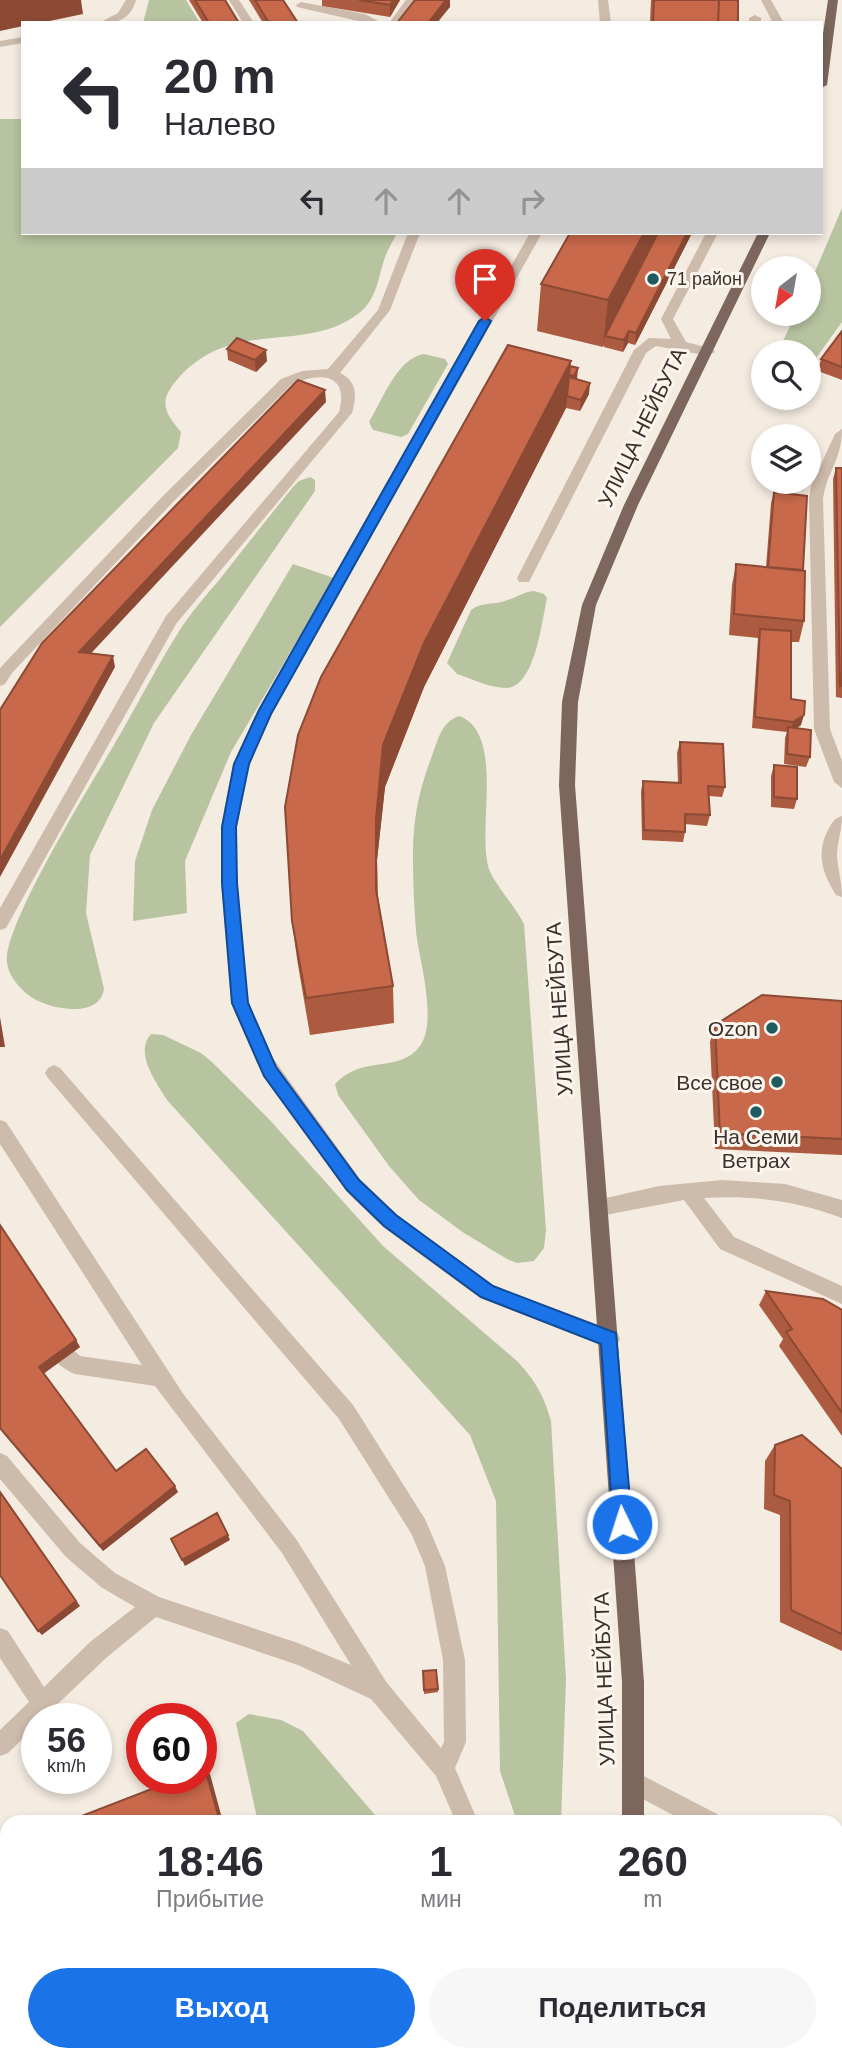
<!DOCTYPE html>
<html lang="ru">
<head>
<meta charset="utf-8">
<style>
	body { margin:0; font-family:Arial,sans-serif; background:#f7f7f7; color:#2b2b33; height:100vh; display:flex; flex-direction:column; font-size:26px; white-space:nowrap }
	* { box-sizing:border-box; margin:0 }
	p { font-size:23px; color:#7c7c81 }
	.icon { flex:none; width:38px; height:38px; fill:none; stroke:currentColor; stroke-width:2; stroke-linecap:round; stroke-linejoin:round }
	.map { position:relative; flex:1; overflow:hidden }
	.details { position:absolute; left:0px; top:1815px; width:844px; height:247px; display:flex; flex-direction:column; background:#fff; border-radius:21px 21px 0 0; box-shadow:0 4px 10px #0003 }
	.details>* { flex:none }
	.guide { position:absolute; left:21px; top:21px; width:802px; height:214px; border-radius:0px; box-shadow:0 4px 10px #0003; background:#fff; color:#2b2b33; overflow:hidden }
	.needle { width:46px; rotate:211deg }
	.controls { position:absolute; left:751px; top:256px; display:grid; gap:14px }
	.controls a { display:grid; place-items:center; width:70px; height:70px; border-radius:50%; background:#fff; box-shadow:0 4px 10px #0003; font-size:35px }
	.speed { position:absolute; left:21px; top:1703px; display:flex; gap:14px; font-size:35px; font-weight:700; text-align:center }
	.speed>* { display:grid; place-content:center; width:91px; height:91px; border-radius:50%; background:#fff; box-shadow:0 4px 10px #0003; line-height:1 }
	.speed small { font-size:18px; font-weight:400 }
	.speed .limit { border:10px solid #d22; background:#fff; color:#111 }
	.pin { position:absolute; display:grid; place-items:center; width:60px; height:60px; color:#fff; margin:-72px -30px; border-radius:50% 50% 50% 0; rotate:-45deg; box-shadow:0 0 7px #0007 }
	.pin .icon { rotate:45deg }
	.me { position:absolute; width:77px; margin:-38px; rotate:356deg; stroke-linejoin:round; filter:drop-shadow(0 0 5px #0008) }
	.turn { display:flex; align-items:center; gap:24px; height:147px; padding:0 28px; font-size:32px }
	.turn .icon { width:91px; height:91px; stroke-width:2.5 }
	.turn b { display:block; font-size:49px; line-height:60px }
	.lanes { display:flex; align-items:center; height:66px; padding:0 28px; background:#0003; justify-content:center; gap:35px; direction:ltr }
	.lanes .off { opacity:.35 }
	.eta { display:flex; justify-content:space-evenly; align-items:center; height:119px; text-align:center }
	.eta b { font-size:42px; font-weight:600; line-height:49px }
	.action { display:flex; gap:14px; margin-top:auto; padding:14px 28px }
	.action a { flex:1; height:80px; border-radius:42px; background:#1a73e8; color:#fff; font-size:28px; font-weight:600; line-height:80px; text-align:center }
	.action a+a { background:#f7f7f7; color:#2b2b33 }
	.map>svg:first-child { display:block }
	.green { fill:#b8c4a0 }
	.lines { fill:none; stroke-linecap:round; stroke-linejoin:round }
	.minor { fill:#cdbbac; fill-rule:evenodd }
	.major { fill:#7d675c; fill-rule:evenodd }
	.wall { fill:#ac5a40 }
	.shaded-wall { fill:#8c4a34 }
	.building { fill:#c8694b; stroke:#8c4a34; stroke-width:2 }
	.route { fill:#1a73e8; stroke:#114b97; stroke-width:2 }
	.poi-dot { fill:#1f5a5e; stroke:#fbf5ee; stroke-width:2.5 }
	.labels { text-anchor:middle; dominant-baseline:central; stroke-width:6; stroke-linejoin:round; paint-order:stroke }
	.far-poi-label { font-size:18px; fill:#3b302b; stroke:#fbf5ee; text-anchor:start }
	.street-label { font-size:21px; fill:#3b302b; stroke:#fbf5ee }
	.poi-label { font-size:21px; fill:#3b302b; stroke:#fbf5ee; text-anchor:end }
</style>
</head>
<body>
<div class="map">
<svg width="842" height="2061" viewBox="0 0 842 2061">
	<rect width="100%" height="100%" fill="#f4ebe1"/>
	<path class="green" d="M149 0H186L200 23H143Z
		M0 119H23V233H397C393 241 388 249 385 257 378 278 377 300 358 314 304 355 230 316 176 381 158 402 165 413 181 432L178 448 0 627Z
		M842 208V322L809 368 808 352H778L796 313H808L809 286Z
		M424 354 445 359 448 364 408 434 401 437 373 430 369 422C382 401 397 358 424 354Z
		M310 477 315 480V491L154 723 90 855 86 913 104 989C99 1020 49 1009 31 997 20 989 9 977 7 963 2 925 99 772 122 731 142 696 161 659 183 625 194 609 207 594 220 579 244 548 268 518 293 487L299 481Z
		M293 564 334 578 231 752 185 861 187 913 133 921 135 861 152 810 191 735Z
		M534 591 544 594 547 598C542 620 535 688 506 688 491 688 472 679 457 674L447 663 471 610C481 602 493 605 505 601 516 598 523 592 534 591Z
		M459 716C506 733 476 831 489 869 495 885 515 906 524 924L546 1230 544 1248 534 1261 517 1263 507 1259 464 1233 419 1200 389 1166 338 1095 335 1084C363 1054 399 1074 420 1046 438 1021 419 960 416 931 414 907 413 881 413 857 413 817 419 790 433 753 439 737 442 722 459 716Z
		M151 1034 163 1035 201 1053 212 1062 268 1118 383 1246 517 1361C535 1380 544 1396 551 1421L566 1679 561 1822H517L500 1771 496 1501 470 1435 167 1100C156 1082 134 1053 151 1034Z
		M249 1714 281 1720 303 1731 381 1822H258L236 1723Z
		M494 2055 495 2061H306L305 2055Z"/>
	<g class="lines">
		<path class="minor" d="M126 0H136C130 20 118 23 99 23L118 13Z
			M229 0H239L254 23H243Z
			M406 0H417L400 23H389Z
			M598 0H608L611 23H600Z
			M761 0H771L784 23H773Z
			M301 2 365 14 382 23H367L297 7 296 5Z
			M755 15 761 18V23H749V18Z
			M23 37V43L0 47V41Z
			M408 233H420L390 310 340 373C357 381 357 396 352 413L176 624 6 928 0 930V908L166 616 339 412C350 372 318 372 291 385L172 503 12 673 5 684 0 686V668L162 497 281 379 302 371 328 369 378 310Z
			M530 233H542L271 715 249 764 237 827V883L246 986 249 1003 270 1054 360 1179 397 1215 494 1286 617 1332 620 1339 617 1346 610 1348 480 1298 383 1227 346 1191 257 1063 231 1003 221 883V827L233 764 256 714Z
			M706 233H718L673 319 686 342 713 349 715 352 708 356 656 346 646 353 531 578 529 582H519L517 578 634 350 649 338 671 339 661 319Z
			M842 429C842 460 827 471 823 499L830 729 842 761V788L834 782 814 729 809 499 811 486 835 434Z
			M842 816C842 830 837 843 837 856 838 870 842 882 842 897L836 895C823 874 816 855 827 832 831 824 834 818 842 816Z
			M54 1065 60 1068 353 1405 425 1519 445 1566 465 1660 466 1742 455 1768 478 1822H456L436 1776 371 1699 298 1665 156 1617 106 1658 43 1718H37V1725L8 1753 0 1756V1730L29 1702 0 1658V1628L8 1631 44 1687 90 1642 135 1607 101 1587 66 1557 0 1479V1453L7 1456 80 1543 115 1573 159 1597 298 1643 351 1665 282 1553 155 1386 75 1374C62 1369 45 1354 39 1341L42 1334 49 1332 56 1334 80 1356 142 1365 0 1144V1120L6 1122 184 1395 296 1539 387 1683 441 1748 444 1742 443 1660 425 1566 411 1533 339 1419 48 1078 45 1073 48 1068Z
			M722 1180 785 1184 842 1200V1218C797 1201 753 1195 704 1198L734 1237 842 1286V1304L720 1249 684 1200 600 1216 593 1213 591 1207 593 1201 659 1186Z
			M634 1771 717 1814 720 1822H686L626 1790 623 1782 626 1774Z
			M836 1884 842 1886V1910L836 1907Z
			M7 1935V1959L0 1960V1936Z
			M537 2054H561L563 2061H539Z"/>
		<path class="major" d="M828 0H838L827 85 821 88V47Z
			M758 233H770L638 505 596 605 578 702 575 785 644 1682V1822H622V1682L559 785 562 702 582 605 624 505Z
			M602 2054H626L625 2061H601Z"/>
	</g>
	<path class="wall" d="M189 0H225L239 23H203Z
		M249 0H283L298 23H263Z
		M322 0H400L390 17 322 6Z
		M651 0H738V23H650Z
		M692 233 635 345 628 343 623 352 604 347V345L603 347 537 331 541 284Z
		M842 331V380L818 371 821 359Z
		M227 349 267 361 256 372 228 360Z
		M571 361 570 366 577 379 589 394 580 411 566 408 424 687 385 787 377 860 378 897 393 986 394 1023 310 1035 297 959 292 921Z
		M836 468H842V698L836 697 833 479Z
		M774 492 803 570 804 621 799 642H791V699L801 725 797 728 810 757 806 767 784 764 785 738 787 732 752 728 758 638 729 635 732 585 736 564 766 567 771 503Z
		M680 742 725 787 722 797 709 796 710 815 707 826 685 824V832L683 842 642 840 641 791 643 781 678 783 677 753Z
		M774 765 797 799 794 809 771 807V776Z
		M842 1001V1155L715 1149 710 1042 715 1025Z
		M0 1225 80 1347 43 1374 116 1471 178 1492 103 1551 0 1429Z
		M766 1291 842 1310V1436L779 1346 783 1339 759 1305Z
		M775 1445 842 1469V1651L780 1622V1515L764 1509 765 1461Z
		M423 1671 438 1689V1692L424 1694Z"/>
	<path class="shaded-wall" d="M0 0H81L83 14 40 23H23V26L0 31Z
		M393 0H400L390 17V5Z
		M446 0H450V7L437 23H428Z
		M644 233H662L605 336 603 347 608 300Z
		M687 233H692L635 345 636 333Z
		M629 331 628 343 623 352 624 340Z
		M266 350 267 361 256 372 255 360Z
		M571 361 566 408 424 687 385 787 377 860 378 929 376 819 383 745 424 643Z
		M578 368 577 380 572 388 574 376Z
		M590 383 589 394 580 411 581 400Z
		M325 390 326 402 82 663 79 652Z
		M113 656 115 667 0 877V860Z
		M804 715 801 725 790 733 793 722Z
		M0 1017 5 1047H0Z
		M76 1340 80 1347 43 1374 39 1367Z
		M175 1486 178 1492 103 1551 100 1546Z
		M0 1491 80 1606 42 1635 38 1631Z
		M228 1535 230 1540 185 1566 182 1560Z
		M205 1769 210 1774 223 1822H220Z"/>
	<path class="building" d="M195 0H225L239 23H209Z
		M255 0H283L298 23H269Z
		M359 0H393L390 5Z
		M415 0H446L428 23H397Z
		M654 0H719L718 23H653Z
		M719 0H738V23H718Z
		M570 233H644L608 300 541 284Z
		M658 233H687L636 333 629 331 624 340 605 336Z
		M842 331V367L821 359Z
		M237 338 266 350 255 360 227 349Z
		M508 345 571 361 424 643 383 745 376 819V890L393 986 306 998 292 921 285 807 298 735 321 677Z
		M570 366 578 368 574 376 569 375Z
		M569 377 590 383 581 400 567 396Z
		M298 380 325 390 79 652 113 656 0 860V710L42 643Z
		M836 468H842V686H840Z
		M774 492 807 496 803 570 768 567Z
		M736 564 805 571 804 621 734 614Z
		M760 629 791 631V699L805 701 804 715 793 722 755 717Z
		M788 727 811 730 810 757 787 754Z
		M680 742 723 744 725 787 708 786 710 815 685 814V832L644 830 643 781 681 783Z
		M774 765 797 767V799L774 797Z
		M762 995 842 1001V1139L720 1133 715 1025Z
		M0 1225 76 1340 39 1367 116 1471 146 1449 175 1486 100 1546 0 1428Z
		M766 1291 823 1299 842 1310V1413L786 1332 792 1329Z
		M802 1435 842 1469V1634L791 1610 790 1501 774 1495 775 1445Z
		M0 1492 76 1601 38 1631 0 1575Z
		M217 1513 228 1535 182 1560 171 1539Z
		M436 1670 438 1689 424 1690 423 1671Z
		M205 1769 220 1822H69L71 1820 180 1778H201V1770Z
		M130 2054H226L227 2061H131Z"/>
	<path class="route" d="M485 317 491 321 271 714 249 764 236 827 237 883 248 1003 276 1067 359 1180 396 1215 493 1286 616 1333 632 1524 629 1531 622 1533 615 1531 613 1524 601 1344 481 1297 384 1226 347 1190 264 1076 232 1003 222 883V827L234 764 259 710 479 321Z"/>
	<g class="poi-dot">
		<circle cx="653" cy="279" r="7"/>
		<circle cx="772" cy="1028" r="7"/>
		<circle cx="777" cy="1082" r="7"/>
		<circle cx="756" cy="1112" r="7"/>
	</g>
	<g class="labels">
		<g class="far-poi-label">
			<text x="667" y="279">71 район</text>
		</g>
		<g class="street-label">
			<text transform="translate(642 427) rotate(-64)">УЛИЦА НЕЙБУТА</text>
			<text transform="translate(559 1009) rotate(-94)">УЛИЦА НЕЙБУТА</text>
			<text transform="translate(604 1679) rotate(-92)">УЛИЦА НЕЙБУТА</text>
		</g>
		<g class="poi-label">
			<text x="758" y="1028">Ozon</text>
			<text x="763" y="1082">Все свое</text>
			<text x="756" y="1136" text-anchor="middle">На Семи<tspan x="756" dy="24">Ветрах</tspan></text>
		</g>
	</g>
</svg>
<div class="controls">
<a><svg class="needle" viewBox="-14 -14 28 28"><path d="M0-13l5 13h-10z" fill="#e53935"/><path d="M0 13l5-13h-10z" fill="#7c7c81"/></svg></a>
<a><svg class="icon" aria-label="search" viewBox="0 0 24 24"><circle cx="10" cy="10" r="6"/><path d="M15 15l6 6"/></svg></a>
<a><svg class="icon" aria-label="layers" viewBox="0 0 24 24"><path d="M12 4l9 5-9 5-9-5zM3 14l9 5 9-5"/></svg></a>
</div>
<div class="speed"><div>56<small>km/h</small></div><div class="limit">60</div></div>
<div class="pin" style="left:485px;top:321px;background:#d93025"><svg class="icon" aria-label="arrive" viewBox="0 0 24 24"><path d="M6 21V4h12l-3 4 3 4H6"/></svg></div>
<svg class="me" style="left:622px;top:1524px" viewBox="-20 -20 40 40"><circle r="17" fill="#1a73e8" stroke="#fff" stroke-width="3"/><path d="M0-11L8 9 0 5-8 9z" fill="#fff"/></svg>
<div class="guide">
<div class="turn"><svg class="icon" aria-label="left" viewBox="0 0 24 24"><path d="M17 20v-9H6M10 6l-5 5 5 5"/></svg><div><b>20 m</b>Налево</div></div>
<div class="lanes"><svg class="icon" aria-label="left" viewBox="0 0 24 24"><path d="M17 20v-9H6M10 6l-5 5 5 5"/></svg><svg class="icon off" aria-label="ahead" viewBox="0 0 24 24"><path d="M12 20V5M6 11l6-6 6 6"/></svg><svg class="icon off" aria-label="ahead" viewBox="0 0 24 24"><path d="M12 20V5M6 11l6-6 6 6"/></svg><svg class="icon off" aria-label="right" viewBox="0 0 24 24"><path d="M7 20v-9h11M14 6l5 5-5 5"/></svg></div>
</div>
<section class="details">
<div class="eta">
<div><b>18:46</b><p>Прибытие</p></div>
<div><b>1</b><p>мин</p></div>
<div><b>260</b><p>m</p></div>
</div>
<div class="action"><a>Выход</a><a>Поделиться</a></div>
</section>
</div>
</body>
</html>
